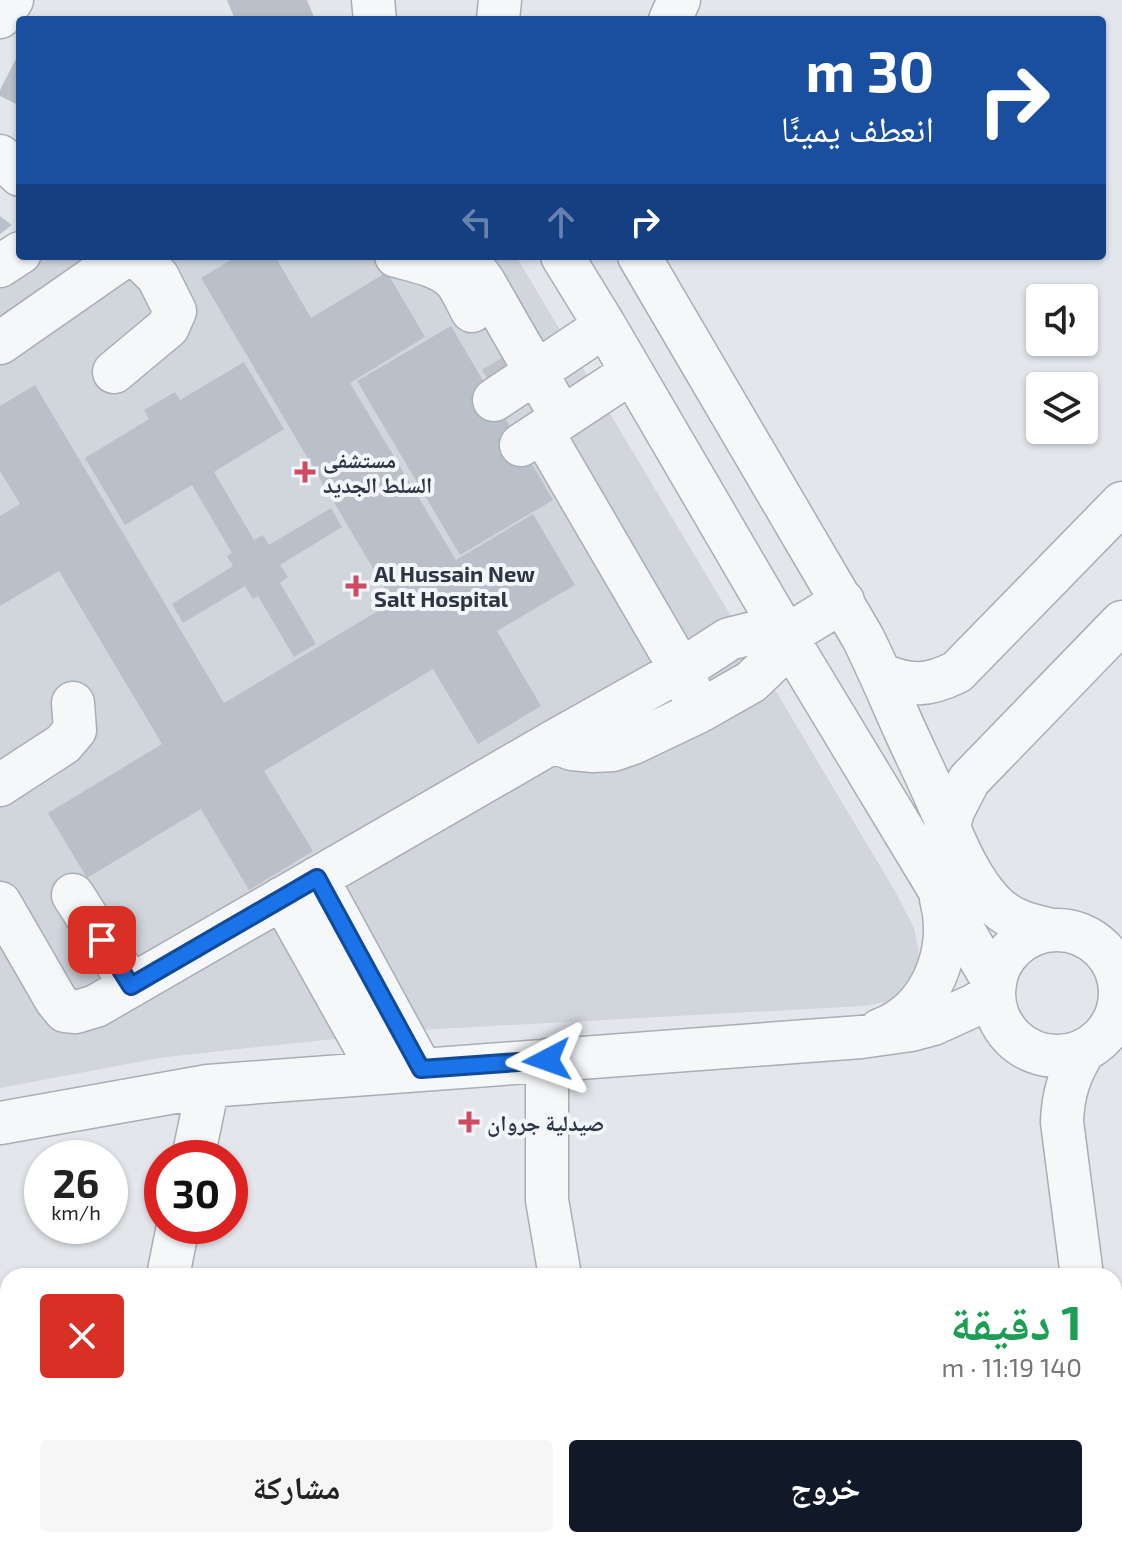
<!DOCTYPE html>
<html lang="ar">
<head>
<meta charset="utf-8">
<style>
	body { margin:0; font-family:"Exo 2","Noto Naskh Arabic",sans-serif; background:#f6f6f6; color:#222; direction:rtl; height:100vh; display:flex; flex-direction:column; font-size:30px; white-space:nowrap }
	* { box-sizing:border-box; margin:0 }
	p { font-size:26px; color:#767676 }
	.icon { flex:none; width:44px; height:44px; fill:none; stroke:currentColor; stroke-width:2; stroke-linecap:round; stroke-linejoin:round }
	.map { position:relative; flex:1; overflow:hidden; direction:ltr }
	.panel { position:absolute; left:0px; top:1268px; width:1122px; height:280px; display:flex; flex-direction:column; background:#fff; border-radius:24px 24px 0 0; box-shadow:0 2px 6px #0004; direction:rtl }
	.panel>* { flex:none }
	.guide { position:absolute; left:16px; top:16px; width:1090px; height:244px; border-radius:8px; box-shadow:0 2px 6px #0004; direction:rtl; background:#1a4fa0; color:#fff; overflow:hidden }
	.fabs { position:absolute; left:1026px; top:284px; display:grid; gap:16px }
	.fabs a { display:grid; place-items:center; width:72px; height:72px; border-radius:8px; background:#fff; box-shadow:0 2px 6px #0004; font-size:40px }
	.speed { position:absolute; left:24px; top:1140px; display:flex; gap:16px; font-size:40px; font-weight:700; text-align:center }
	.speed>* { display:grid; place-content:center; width:104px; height:104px; border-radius:50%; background:#fff; box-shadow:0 2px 6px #0004; line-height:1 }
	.speed small { font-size:20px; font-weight:400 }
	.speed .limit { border:12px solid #d22; background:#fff; color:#111 }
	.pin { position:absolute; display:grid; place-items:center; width:68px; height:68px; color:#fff; margin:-34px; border-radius:16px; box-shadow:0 4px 12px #0006 }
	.me { position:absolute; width:88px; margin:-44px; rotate:266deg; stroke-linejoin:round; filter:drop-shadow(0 0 6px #0008) }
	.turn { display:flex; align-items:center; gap:28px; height:168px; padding:0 40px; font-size:36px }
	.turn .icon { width:104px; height:104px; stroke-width:2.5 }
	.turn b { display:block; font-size:56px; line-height:68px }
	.lanes { display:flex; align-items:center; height:76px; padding:0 40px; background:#0003; justify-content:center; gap:40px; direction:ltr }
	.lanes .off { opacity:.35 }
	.round { display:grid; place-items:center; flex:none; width:84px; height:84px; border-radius:8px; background:#f6f6f6 }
	.head { display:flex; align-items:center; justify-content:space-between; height:136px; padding:0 40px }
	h1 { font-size:48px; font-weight:700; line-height:60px; color:#1e9e55 }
	.button { display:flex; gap:16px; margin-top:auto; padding:16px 40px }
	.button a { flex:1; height:92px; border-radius:8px; background:#111827; color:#fff; font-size:32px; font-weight:700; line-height:92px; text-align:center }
	.button a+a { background:#f6f6f6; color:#222 }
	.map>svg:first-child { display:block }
	.built { fill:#d1d6dd }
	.building { fill:#bac0c9 }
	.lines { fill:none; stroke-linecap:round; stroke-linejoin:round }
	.minor-tunnel { stroke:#bec3ca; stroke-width:42; stroke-dasharray:42 21; stroke-linecap:butt }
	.minor-casing { stroke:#a8aeb6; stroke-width:45 }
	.minor { stroke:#f6f7f9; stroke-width:42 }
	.route-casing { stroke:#114b97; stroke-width:20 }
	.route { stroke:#1a73e8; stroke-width:14 }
	.poi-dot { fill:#cf4a63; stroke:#f3f6f8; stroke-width:3 }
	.labels { text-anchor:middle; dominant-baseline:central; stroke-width:8; stroke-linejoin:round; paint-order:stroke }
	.poi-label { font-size:22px; font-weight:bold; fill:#2b3544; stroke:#f3f6f8; text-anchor:start }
</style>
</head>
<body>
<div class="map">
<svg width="1122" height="1548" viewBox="0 0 1122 1548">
	<rect width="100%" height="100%" fill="#e3e7eb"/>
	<path class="built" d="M42 256H516L895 891 914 928 919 952 916 976 904 991 888 1002 862 1006 420 1030 165 1057 0 1088V280Z"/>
	<path class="building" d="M227 0H307L315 20H235Z
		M20 51V106L0 96V90Z
		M0 216 12 225 0 234Z
		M237 256H275L311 318 387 272 425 337 350 383 456 560 533 514 575 585 497 631 541 706 478 744 433 669 264 771 313 851 249 890 201 809 87 878 48 813 162 744 59 571 0 606V516L20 504 0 471V406L35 385 224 703 393 602 201 278Z
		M451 326 553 500 460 555 357 381Z
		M244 362 284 429 214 472 254 540 263 535 269 545 331 508 342 527 280 565 288 577 280 583 316 644 294 657 258 596 253 599 245 586 183 623 172 604 233 566 227 556 232 553 192 485 125 525 85 458 149 419 144 410 175 392 180 400Z"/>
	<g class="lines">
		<path class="minor-tunnel" d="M500 359 551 447"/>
		<defs>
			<path id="minor" d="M373 0 375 20
				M0 17 12 0
				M498 20 500 0
				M670 20 679 0
				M0 156 20 175
				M396 256C415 261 443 266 456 282 462 290 467 302 472 311
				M463 256 473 267 484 282 562 418
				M562 256 605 326 786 636 949 906 995 984
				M639 256 863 638C876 664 887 690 899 717 912 747 927 776 940 807 954 839 968 877 993 903 1008 919 1028 925 1048 929
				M0 266 20 253
				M0 343 125 256
				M114 372 168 327 175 311 158 277 137 256
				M494 400 605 326
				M521 445 632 372
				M551 447 681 670 693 696
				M882 675C912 687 928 686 957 672L1122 503
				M553 742 572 749 593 751 613 750 633 743 700 711 751 682 772 662 786 636 843 601
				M0 785 63 744 75 730 73 703
				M949 827 953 811 969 780 1122 622
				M317 878 421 1069
				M73 895 131 986
				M282 898 380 1073
				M0 903 56 1000 65 1011 76 1012 96 1006 553 742 681 670 729 639 757 632 771 633 786 636
				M994 993a63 63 0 1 1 126 0a63 63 0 1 1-126 0Z
				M880 1030C932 1011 955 949 941 899
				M547 1060V1200L560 1276
				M0 1123 208 1086 861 1037 911 1030 933 1024 975 1005 993 993
				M193 1158 208 1086
				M168 1276 178 1226
				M1082 1276 1062 1122C1063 1095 1069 1074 1084 1051
				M138 1540 142 1548
				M1108 1540 1109 1548"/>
		</defs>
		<use href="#minor" class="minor-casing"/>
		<use href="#minor" class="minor"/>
	</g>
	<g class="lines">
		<defs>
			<path id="route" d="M102 940 131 986 317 878 421 1069 547 1060"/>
		</defs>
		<use href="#route" class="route-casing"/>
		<use href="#route" class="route"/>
	</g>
	<g class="poi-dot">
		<path d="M301 460h8v8h8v8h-8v8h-8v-8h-8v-8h8z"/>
		<path d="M352 574h8v8h8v8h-8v8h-8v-8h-8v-8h8z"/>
		<path d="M465 1110h8v8h8v8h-8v8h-8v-8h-8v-8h8z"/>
	</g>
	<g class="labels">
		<g class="poi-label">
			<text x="323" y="459">مستشفى<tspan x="323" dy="25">السلط الجديد</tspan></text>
			<text x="374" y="573">Al Hussain New<tspan x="374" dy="25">Salt Hospital</tspan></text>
			<text x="487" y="1122">صيدلية جروان</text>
		</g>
	</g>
</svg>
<div class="fabs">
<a><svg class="icon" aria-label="sound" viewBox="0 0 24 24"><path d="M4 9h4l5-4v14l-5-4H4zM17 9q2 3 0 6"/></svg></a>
<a><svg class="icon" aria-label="layers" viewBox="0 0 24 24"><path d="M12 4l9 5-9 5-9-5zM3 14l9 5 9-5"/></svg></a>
</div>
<div class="speed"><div>26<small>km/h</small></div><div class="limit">30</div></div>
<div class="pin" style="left:102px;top:940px;background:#d93025"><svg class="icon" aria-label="arrive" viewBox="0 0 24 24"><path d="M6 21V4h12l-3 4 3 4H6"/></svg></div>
<svg class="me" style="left:547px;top:1060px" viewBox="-20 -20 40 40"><path d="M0-17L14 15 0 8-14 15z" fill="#1a73e8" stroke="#fff" stroke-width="4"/></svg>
<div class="guide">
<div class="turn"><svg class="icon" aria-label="right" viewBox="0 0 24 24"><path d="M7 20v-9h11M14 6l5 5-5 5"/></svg><div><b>30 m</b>انعطف يمينًا</div></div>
<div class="lanes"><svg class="icon off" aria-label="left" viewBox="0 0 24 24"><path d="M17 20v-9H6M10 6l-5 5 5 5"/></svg><svg class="icon off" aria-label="ahead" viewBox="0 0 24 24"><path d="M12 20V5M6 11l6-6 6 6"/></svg><svg class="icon" aria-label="right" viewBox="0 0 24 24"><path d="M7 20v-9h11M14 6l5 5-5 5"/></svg></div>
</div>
<section class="panel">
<div class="head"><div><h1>1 دقيقة</h1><p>140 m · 11:19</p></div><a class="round" style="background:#d93025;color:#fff"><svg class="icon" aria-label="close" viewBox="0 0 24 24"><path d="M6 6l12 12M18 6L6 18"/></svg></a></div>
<div class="button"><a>خروج</a><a>مشاركة</a></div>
</section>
</div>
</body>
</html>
